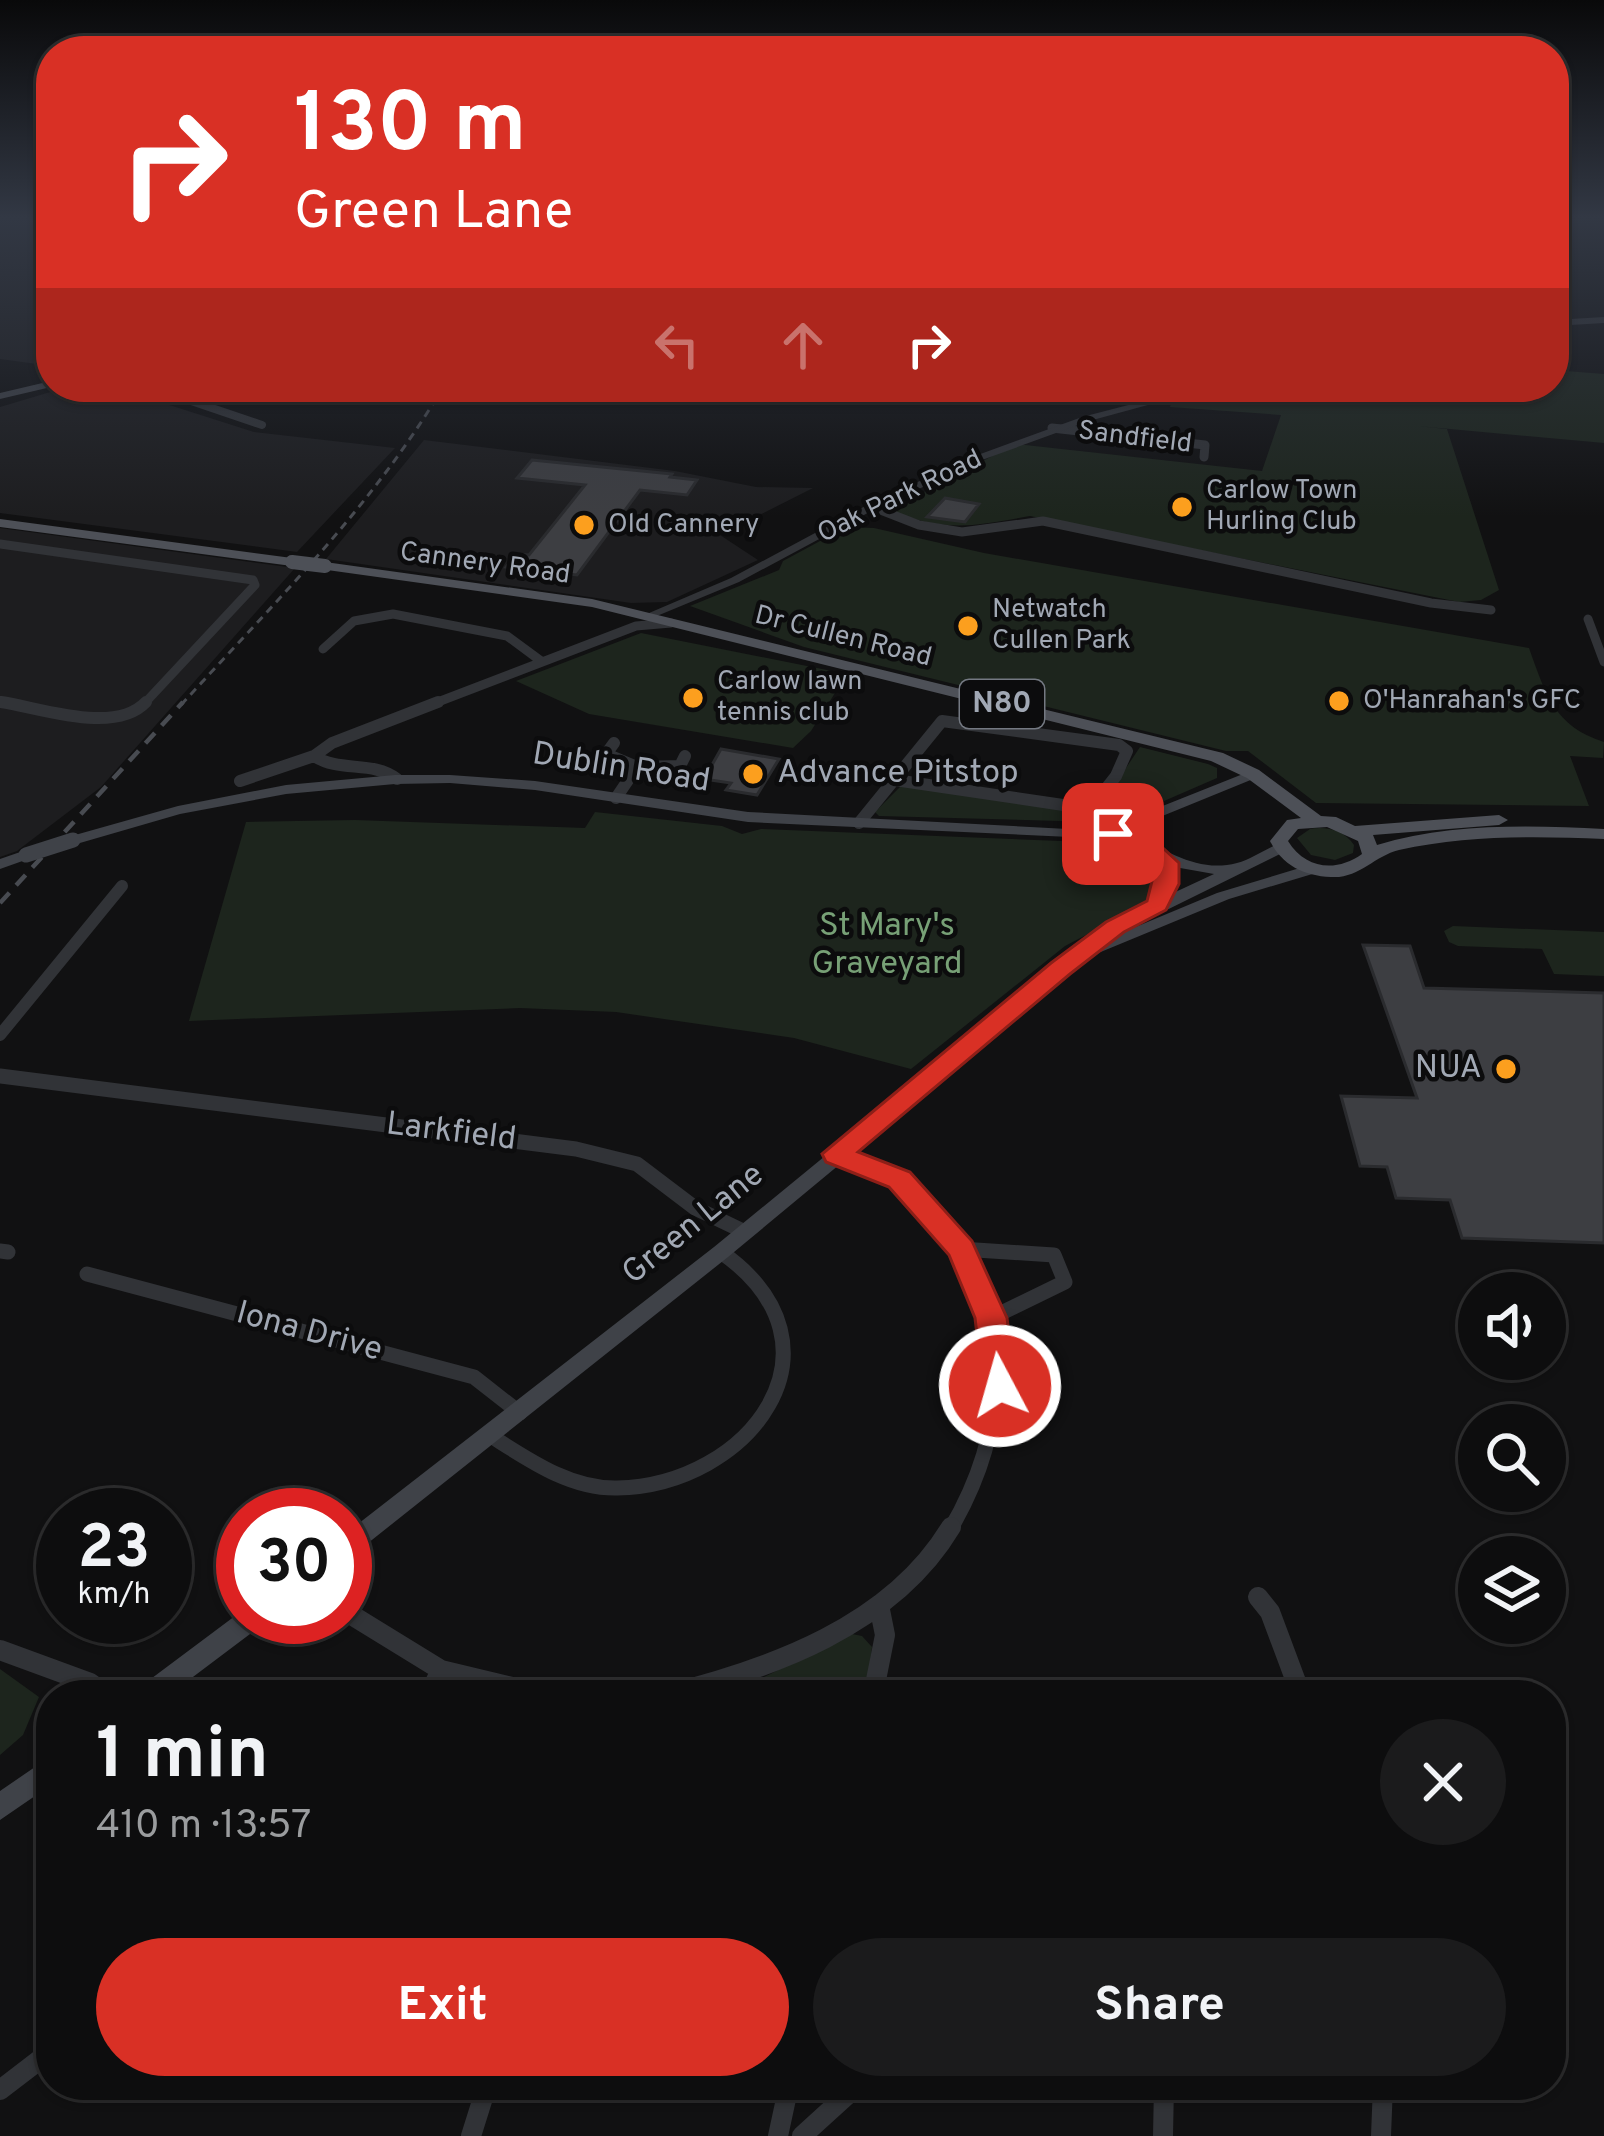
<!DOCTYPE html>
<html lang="en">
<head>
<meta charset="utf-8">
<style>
	body { margin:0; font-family:Overpass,sans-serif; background:#1b1b1c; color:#f1f3f6; height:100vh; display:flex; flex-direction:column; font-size:45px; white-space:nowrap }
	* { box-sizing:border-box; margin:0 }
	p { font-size:39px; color:#9a9c9e }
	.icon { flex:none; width:66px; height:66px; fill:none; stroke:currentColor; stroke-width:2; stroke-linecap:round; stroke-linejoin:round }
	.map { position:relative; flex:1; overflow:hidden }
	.details { position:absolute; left:36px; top:1680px; width:1530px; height:420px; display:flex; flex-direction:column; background:#0d0d0e; border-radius:48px; box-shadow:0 3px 9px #0004,0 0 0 3px #2d2d2e }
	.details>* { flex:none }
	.hud { position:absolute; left:36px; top:36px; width:1533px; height:366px; border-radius:48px; box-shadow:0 3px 9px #0004,0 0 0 3px #2d2d2e; background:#d93025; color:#fff; overflow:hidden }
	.buttons { position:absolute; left:1458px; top:1272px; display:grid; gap:24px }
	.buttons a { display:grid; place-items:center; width:108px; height:108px; border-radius:50%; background:#0d0d0e; box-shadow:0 3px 9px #0004,0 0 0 3px #2d2d2e; font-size:60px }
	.speed { position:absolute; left:36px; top:1488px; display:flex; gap:24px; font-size:60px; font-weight:700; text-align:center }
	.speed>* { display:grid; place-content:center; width:156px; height:156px; border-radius:50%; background:#0d0d0e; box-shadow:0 3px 9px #0004,0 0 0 3px #2d2d2e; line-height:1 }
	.speed small { font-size:30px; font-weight:400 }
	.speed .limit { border:18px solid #d22; background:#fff; color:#111 }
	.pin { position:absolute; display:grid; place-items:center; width:102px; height:102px; color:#fff; margin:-51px; border-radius:24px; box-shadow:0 6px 18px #0006 }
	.me { position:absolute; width:132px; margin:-66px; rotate:354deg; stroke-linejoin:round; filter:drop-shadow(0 0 9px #0008) }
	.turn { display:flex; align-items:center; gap:42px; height:252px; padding:0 60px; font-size:54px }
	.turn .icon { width:156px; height:156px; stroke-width:2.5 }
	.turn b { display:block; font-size:84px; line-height:102px }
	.lanes { display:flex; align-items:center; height:114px; padding:0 60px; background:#0003; justify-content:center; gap:60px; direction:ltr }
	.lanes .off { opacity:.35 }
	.round { display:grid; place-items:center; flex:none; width:126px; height:126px; border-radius:63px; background:#1b1b1c }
	.head { display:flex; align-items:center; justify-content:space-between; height:204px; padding:0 60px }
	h1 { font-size:72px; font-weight:700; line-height:90px }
	.primary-button { display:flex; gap:24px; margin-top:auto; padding:24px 60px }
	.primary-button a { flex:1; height:138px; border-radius:72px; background:#d93025; color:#fff; font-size:48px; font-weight:700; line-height:138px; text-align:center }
	.primary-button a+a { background:#1b1b1c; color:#f1f3f6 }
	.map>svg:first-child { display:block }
	.built { fill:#1d1d1f }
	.green { fill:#1d251d }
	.building { fill:#3d3e42; stroke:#2a2b2e; stroke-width:3 }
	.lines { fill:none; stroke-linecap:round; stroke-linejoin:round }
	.minor-far4 { stroke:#313337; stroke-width:8 }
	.minor-far3 { stroke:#313337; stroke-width:9 }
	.minor-far2 { stroke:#313337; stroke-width:12 }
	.minor-far1 { stroke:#313337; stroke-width:15 }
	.minor { stroke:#313337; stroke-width:20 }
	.tertiary { fill:#313337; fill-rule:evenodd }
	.secondary { fill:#3f4248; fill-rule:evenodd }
	.primary { fill:#4d5057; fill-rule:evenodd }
	.rail-far1 { stroke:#484b51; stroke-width:3; stroke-dasharray:8 6; stroke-linecap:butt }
	.rail { stroke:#484b51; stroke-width:4.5; stroke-dasharray:14 10; stroke-linecap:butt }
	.secondary-bridge { stroke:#3f4248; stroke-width:15 }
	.primary-bridge { stroke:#4d5057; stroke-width:14 }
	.route { fill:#d93025; stroke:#8d1f18; stroke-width:3 }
	.poi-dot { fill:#fc9f1e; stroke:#0c0c0d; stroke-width:4.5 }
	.labels { text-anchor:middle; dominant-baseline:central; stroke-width:9; stroke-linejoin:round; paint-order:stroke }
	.far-street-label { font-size:27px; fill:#a1a8b4; stroke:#0c0c0d }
	.far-poi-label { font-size:27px; fill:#a1a8b4; stroke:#0c0c0d; text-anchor:start }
	.shield { fill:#0c0c0d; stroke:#747982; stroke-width:3 }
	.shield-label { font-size:30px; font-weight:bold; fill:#a1a8b4 }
	.street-label { font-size:33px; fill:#a1a8b4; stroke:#0c0c0d }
	.poi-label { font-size:33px; fill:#a1a8b4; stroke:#0c0c0d; text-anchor:start }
	.park-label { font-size:33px; fill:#77a076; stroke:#0c0c0d }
</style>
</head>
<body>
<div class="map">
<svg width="1604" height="2136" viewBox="0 0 1604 2136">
	<rect width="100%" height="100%" fill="#111112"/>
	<path class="built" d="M0 218H51V366L0 359Z
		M67 387H113L254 432 395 448 297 552 0 513V407Z
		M424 440 675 471 756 487 813 488 720 535 758 560 667 602 631 603 326 559Z
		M0 528 295 568 101 787 17 851 0 857Z"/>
	<path class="green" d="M1554 370 1604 374V443L1417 426 1447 429 1499 590 1481 600 1459 602 1030 516C975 526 943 533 890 510L1015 444 1262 471 1281 415 1170 407 1172 401 1224 387H1554Z
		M846 527 874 528 984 553 1529 648C1546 695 1554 726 1604 742L1603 758 1570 756 1589 806 1316 803 1248 751H1226L804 647 690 606 779 570 783 561Z
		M641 633 847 674 811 731 793 748 589 714 516 681Z
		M1140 747 1208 764 1217 768V778L1141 811 1124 825 1094 816Z
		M901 786 1078 810 1097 822 879 816 875 812Z
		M595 812 722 826 742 834 761 829 1112 843 1154 858 1162 876 1147 903 1065 946 911 1069 794 1038 616 1012 520 1008 189 1021 246 822 355 820 585 828Z
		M1310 829C1326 826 1344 830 1354 845L1353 853 1335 860 1311 855 1297 838Z
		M1453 926 1604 932V976L1554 974 1542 949 1458 946 1449 942 1444 931Z
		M852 1634 862 1636 872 1647 866 1695H776L764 1677Z
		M0 1669 39 1697 23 1735 0 1755Z"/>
	<path class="building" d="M532 460 672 474 670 477 697 480 687 495 640 490 577 575 506 567 517 554 529 555 585 485 517 478Z
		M945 498 979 504 965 522 927 517Z
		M721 749 779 759 757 795 726 790 731 783 704 779Z
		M1363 945 1410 946 1424 988 1604 993V1243L1462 1238 1450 1200 1396 1198 1387 1167 1360 1166 1341 1096 1417 1098Z"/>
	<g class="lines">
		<path class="minor-far4" d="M150 387 262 425
			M1052 428 1073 430"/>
		<path class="minor-far3" d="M1052 428 1205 445 1204 457
			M873 507 919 525 962 532 1043 521 1431 603 1491 610
			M0 544 253 580 255 585 143 705
			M1588 619 1604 662
			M323 649 354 621 393 614 507 636 541 661
			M0 702 21 705
			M430 705 636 626 671 623"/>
		<path class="minor-far2" d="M1 702C41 708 115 735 146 702
			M614 743 606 754 637 767 680 766 685 756
			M397 779C372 760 340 773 314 756L332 743 438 702
			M240 781 314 756
			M616 798 637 767
			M859 823 942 721 1119 745 1127 751 1116 776 1090 809 895 780
			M0 1035 122 886"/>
		<path class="minor-far1" d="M0 1076 576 1149 637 1164 695 1208 745 1232
			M836 1154C855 1162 877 1167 896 1178 916 1190 933 1211 947 1230 1017 1322 1006 1435 950 1530
			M961 1249 1054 1255 1065 1282 991 1318
			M0 1251 8 1252
			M87 1274 474 1377 520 1413
			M491 1436C529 1460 570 1489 617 1488 748 1486 856 1347 721 1252"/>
		<path class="minor" d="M1258 1597 1270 1612 1301 1695
			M345 1611 441 1670 546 1695
			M0 1650 90 1683 107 1695
			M429 1695 441 1670
			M665 1695C770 1669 892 1626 951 1527
			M873 1695 885 1635 879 1605
			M0 2090 51 2051
			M471 2136 487 2085
			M778 2136 789 2085
			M802 2136 858 2085
			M1163 2136 1164 2085
			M1381 2136 1383 2085"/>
		<path class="tertiary" d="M1604 317V323L1554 326V320Z
			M1198 387H1214L1089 421 982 460 877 508 739 582 652 618 642 616 731 578 869 504 975 456 1082 417Z"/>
		<path class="secondary" d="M51 381V387L0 399V393Z
			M1253 770 1258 771V777L1155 819 1137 836C1169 852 1199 873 1237 863 1252 859 1266 848 1281 843L1289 848 1286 851 1114 936 1217 893 1313 864 1319 866 1321 869 1319 872 1229 899 1091 956 728 1257 353 1555 345 1558V1534L714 1247 1109 923 1214 874 1169 866 1113 839 748 822 535 790 450 783 395 784 286 794 180 814 73 845 68 843V837L178 806 286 785 395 775H450L535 781 748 812 1124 832 1145 813Z
			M26 850 31 852 34 855 31 858 0 869V859Z
			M243 1610V1617H265L262 1625 169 1695H136L140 1687Z
			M51 1756V1785L0 1820V1791Z"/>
		<path class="primary" d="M0 519 292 558 299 562 292 566 0 527Z
			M325 562 592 599 1223 753 1259 770 1321 816 1336 817 1355 826 1499 815 1508 820 1499 825 1373 835 1377 845C1449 823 1530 825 1604 829V839C1536 836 1466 835 1399 850 1374 856 1359 879 1331 877 1304 876 1282 865 1270 841L1287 820 1301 818 1247 778 1211 761 592 607 320 569 318 566ZM1327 827 1358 841 1362 854C1337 872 1306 870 1288 841L1298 829Z"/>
		<path class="rail-far1" d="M181 705C274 603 373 506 443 387"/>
		<path class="rail" d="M0 903 183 702"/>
		<path class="secondary-bridge" d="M26 855 73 840"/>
		<path class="primary-bridge" d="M292 562 325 566"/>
	</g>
	<linearGradient id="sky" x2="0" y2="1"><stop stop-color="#09090a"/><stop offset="0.42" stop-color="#323844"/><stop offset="1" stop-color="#323844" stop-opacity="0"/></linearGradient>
	<rect width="1604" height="517" fill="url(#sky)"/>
	<path class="route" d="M1113 827 1150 836 1179 863V884L1166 910 1124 932 1070 974 858 1152 910 1172 972 1241 1007 1318 1016 1386 1011 1395 1000 1399 988 1395 983 1386 975 1318 949 1255 889 1187 826 1162 822 1154 1051 963 1106 922 1147 901 1156 865 1133 846 1105 839V829Z"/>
	<g class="poi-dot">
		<circle cx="1182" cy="507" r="12"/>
		<circle cx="584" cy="525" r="12"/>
		<circle cx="968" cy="626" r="12"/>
		<circle cx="693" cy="698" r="12"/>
		<circle cx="1339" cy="701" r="12"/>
		<circle cx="753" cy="774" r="12"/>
		<circle cx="1506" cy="1069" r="12"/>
	</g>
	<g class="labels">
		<g class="far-street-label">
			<text transform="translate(1135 438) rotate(7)">Sandfield</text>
			<text transform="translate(900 497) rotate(-26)">Oak Park Road</text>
			<text transform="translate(485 564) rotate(8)">Cannery Road</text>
			<text transform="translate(843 637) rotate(14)">Dr Cullen Road</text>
		</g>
		<g class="far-poi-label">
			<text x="1206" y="491">Carlow Town<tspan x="1206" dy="31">Hurling Club</tspan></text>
			<text x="608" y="525">Old Cannery</text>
			<text x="992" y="610">Netwatch<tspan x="992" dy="31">Cullen Park</tspan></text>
			<text x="717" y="682">Carlow lawn<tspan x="717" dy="31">tennis club</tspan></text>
			<text x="1363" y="701">O'Hanrahan's GFC</text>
		</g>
		<rect class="shield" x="960" y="680" width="84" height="48" rx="9"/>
		<g class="shield-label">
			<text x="1002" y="704">N80</text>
		</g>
		<g class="street-label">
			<text transform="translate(621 769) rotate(9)">Dublin Road</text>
			<text transform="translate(451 1133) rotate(7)">Larkfield</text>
			<text transform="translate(694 1225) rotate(-39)">Green Lane</text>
			<text transform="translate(309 1333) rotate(15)">Iona Drive</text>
		</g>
		<g class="poi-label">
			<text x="777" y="774">Advance Pitstop</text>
			<text x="1482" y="1069" text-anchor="end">NUA</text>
		</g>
		<g class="park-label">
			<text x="887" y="927">St Mary's<tspan x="887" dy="38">Graveyard</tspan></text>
		</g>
	</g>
</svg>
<div class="buttons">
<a><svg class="icon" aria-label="sound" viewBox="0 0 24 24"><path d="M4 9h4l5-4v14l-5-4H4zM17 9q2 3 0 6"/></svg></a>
<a><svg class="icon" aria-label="search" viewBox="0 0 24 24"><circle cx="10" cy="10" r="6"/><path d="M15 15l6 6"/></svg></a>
<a><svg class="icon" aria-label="layers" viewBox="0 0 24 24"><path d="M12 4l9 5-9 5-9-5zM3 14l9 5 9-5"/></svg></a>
</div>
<div class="speed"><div>23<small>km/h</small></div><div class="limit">30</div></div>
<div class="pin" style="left:1113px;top:834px;background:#d93025"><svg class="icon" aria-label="arrive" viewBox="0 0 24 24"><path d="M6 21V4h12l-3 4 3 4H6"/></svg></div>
<svg class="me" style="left:1000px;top:1386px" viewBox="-20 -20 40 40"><circle r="17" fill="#d93025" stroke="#fff" stroke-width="3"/><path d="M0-11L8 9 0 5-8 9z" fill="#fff"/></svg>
<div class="hud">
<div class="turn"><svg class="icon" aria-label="right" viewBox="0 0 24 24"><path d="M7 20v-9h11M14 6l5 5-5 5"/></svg><div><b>130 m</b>Green Lane</div></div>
<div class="lanes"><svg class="icon off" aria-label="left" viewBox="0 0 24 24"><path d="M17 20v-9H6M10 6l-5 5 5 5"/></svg><svg class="icon off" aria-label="ahead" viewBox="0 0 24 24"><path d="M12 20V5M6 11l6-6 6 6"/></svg><svg class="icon" aria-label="right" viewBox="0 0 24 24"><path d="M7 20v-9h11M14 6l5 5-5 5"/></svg></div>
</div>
<section class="details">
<div class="head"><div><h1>1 min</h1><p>410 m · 13:57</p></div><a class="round"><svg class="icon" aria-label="close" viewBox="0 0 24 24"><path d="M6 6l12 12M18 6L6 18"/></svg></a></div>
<div class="primary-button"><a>Exit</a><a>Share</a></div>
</section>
</div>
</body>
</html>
